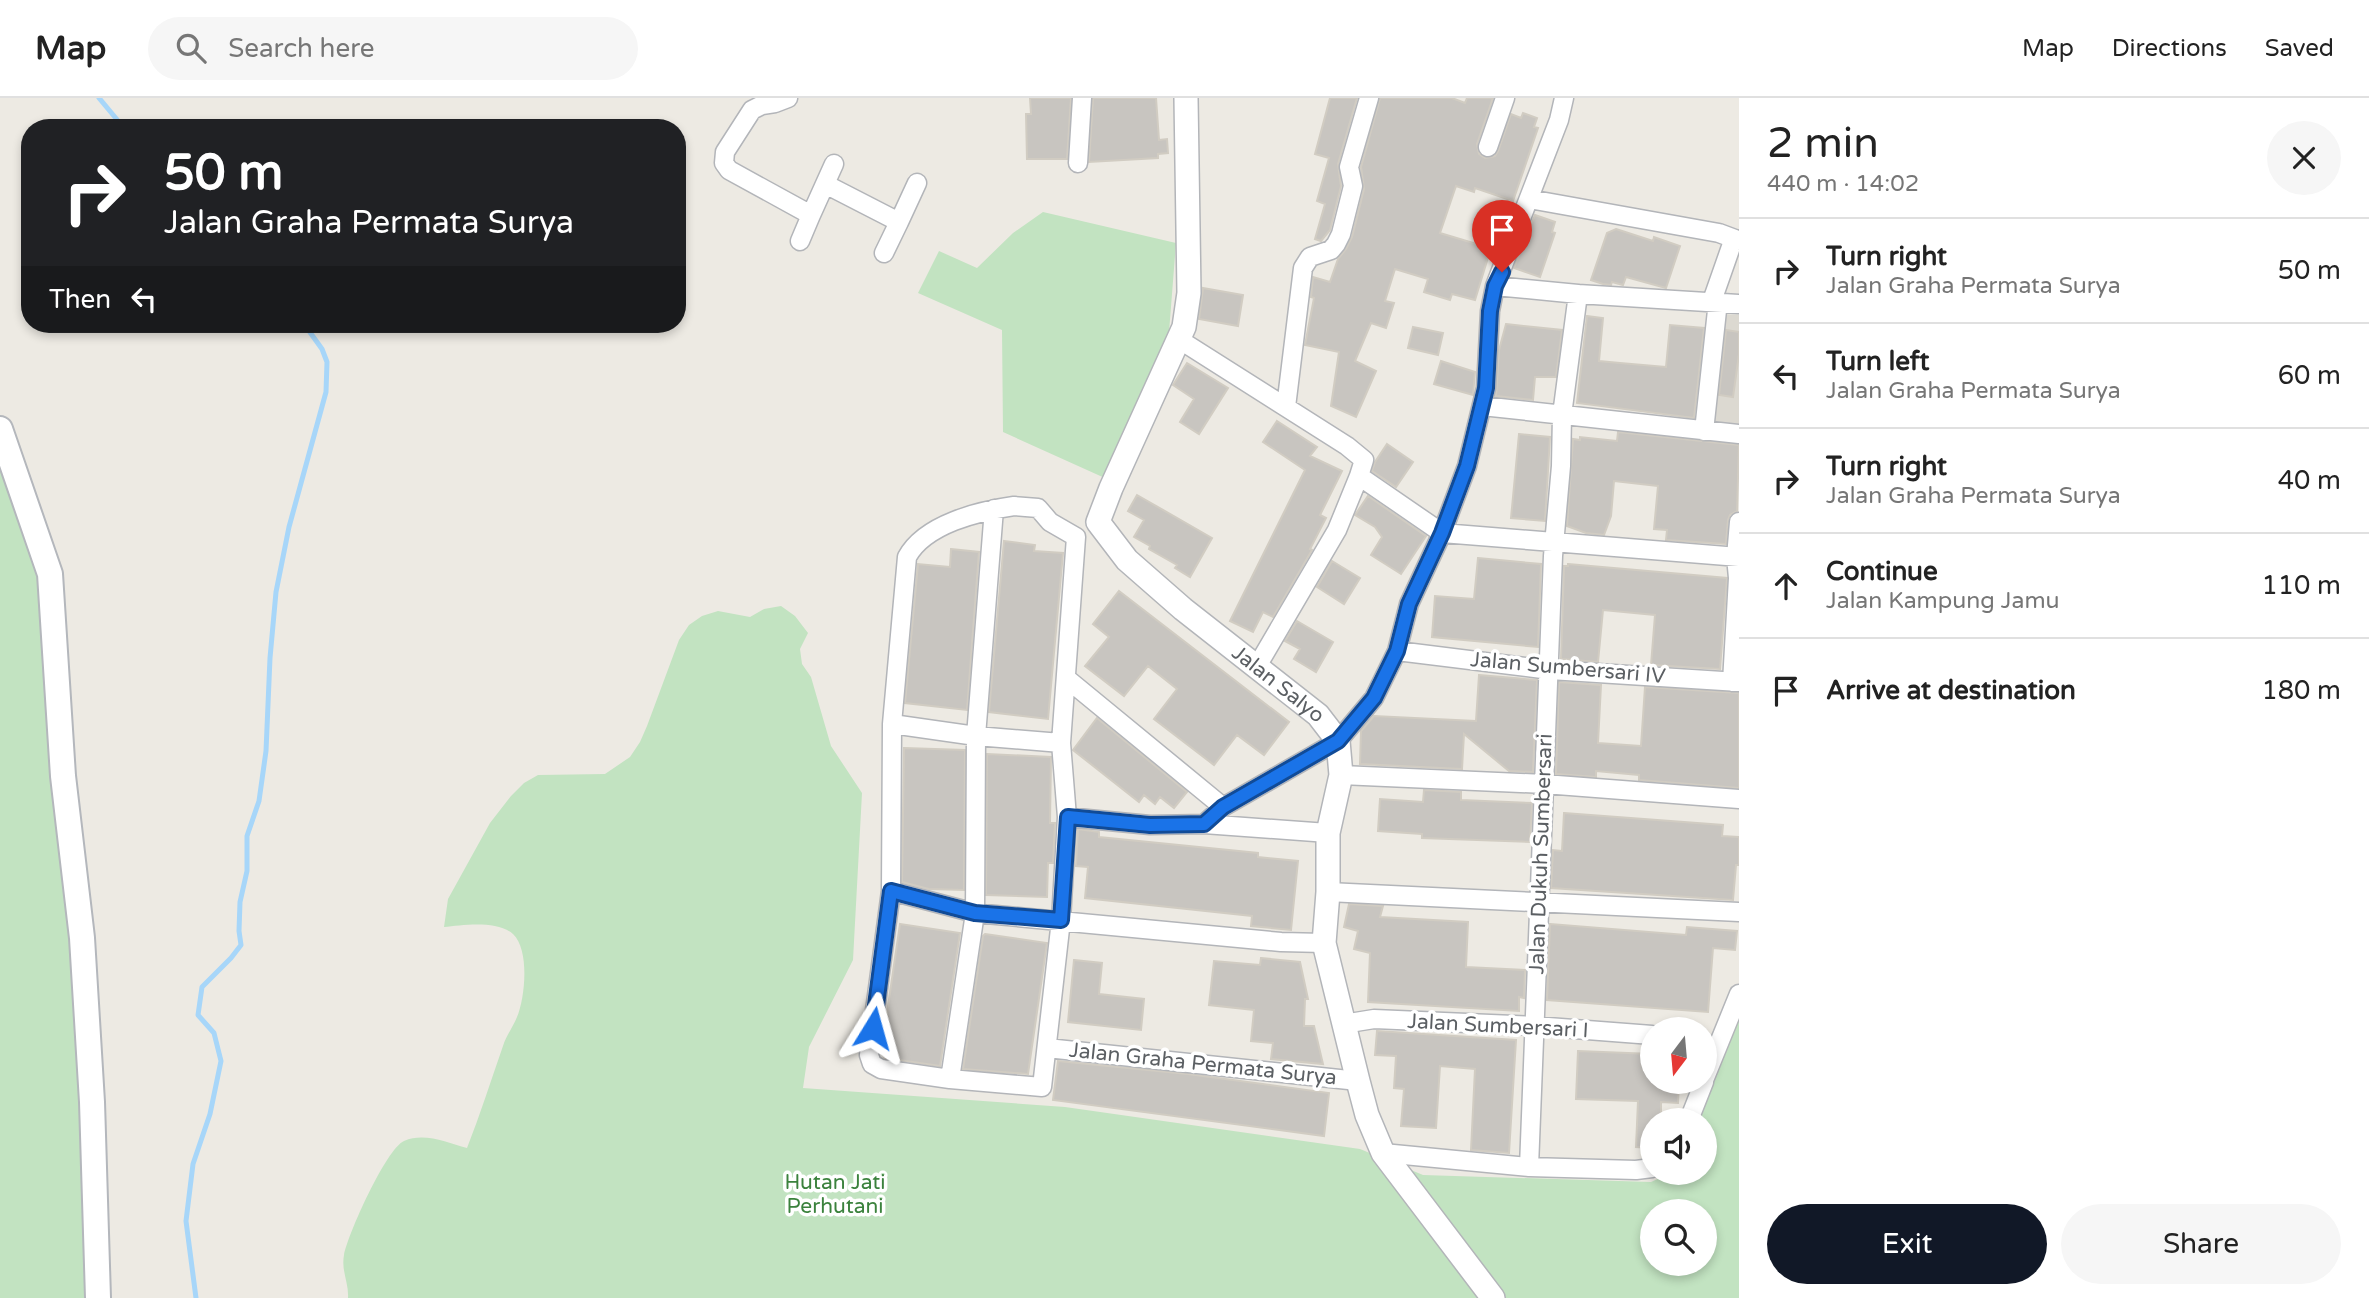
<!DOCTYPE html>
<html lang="en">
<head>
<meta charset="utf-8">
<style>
	body { margin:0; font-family:"Varela Round",sans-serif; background:#f6f6f6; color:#222; height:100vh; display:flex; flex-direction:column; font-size:26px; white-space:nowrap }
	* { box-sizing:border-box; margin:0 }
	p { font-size:23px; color:#767676 }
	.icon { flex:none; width:38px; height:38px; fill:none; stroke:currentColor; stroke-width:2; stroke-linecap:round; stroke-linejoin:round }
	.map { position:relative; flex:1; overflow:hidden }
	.drawer { display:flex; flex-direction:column; background:#fff; width:630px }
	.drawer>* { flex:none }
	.guide { position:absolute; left:21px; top:21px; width:665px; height:214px; border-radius:28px; box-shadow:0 4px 10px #0003; background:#202124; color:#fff; overflow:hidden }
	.needle { width:46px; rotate:196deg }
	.fabs { position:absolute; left:1640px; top:919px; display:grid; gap:14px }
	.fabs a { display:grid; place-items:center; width:77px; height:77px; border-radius:50%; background:#fff; box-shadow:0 4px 10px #0003; font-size:35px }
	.pin { position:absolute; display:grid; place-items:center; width:60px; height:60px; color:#fff; margin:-72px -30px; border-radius:50% 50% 50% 0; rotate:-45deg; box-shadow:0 0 7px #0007 }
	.pin .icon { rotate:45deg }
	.me { position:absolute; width:77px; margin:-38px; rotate:8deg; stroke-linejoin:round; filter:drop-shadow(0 0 5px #0008) }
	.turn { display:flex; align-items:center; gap:24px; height:147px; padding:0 28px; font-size:32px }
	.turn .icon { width:91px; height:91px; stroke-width:2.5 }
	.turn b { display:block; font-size:49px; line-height:60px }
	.then { display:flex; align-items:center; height:66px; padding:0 28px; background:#0003; gap:14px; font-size:26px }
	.round { display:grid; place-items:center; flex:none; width:74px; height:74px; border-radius:37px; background:#f6f6f6 }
	.headline { display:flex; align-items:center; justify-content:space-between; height:119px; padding:0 28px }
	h1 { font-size:42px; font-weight:600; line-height:52px }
	.action { display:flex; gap:14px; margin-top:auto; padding:14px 28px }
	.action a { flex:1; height:80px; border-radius:42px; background:#111827; color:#fff; font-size:28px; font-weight:600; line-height:80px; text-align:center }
	.action a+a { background:#f6f6f6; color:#222 }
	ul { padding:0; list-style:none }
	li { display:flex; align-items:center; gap:21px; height:105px; padding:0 28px; border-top:2px solid #e0e0e0 }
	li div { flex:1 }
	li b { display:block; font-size:26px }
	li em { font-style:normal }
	header { display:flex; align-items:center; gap:42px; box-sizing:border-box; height:98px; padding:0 35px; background:#fff; border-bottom:2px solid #e0e0e0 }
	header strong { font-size:33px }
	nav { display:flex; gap:38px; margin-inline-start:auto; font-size:24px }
	.search { width:490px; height:63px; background:#f6f6f6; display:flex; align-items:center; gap:18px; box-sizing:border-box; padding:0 24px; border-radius:38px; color:#767676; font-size:26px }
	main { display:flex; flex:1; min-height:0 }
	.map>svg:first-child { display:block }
	.education { fill:#dcd9d1 }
	.green { fill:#c2e3c1; fill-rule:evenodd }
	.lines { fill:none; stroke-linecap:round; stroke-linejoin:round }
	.stream { stroke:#a7d6f9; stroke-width:5 }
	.building { fill:#c8c5c0; stroke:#d1ccc2; stroke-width:2 }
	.minor-casing { stroke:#b3b5b9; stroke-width:21 }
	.tertiary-casing { stroke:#b3b5b9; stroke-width:26 }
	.secondary-casing { stroke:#b4b7bc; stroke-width:28 }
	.minor { stroke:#fff; stroke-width:18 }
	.tertiary { stroke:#fff; stroke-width:23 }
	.secondary { stroke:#fff; stroke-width:24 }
	.route-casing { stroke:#114b97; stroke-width:18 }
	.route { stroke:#1a73e8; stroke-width:12 }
	.labels { text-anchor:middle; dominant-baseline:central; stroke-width:7; stroke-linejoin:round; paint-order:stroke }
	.street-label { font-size:21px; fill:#5b5f63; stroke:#fff }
	.park-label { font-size:21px; fill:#3b823d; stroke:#fff }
</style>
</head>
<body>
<header>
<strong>Map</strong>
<div class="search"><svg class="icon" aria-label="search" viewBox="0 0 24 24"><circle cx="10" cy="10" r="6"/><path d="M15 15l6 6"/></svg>Search here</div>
<nav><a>Map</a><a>Directions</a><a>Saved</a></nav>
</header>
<main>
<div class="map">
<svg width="1739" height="1200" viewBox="0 0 1739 1200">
	<rect width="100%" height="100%" fill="#edeae3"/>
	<path class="education" d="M1721 216 1739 217V331L1706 328Z"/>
	<path class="green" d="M1043 114 1176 145 1168 247 1107 381 1003 334 1002 232 918 195 939 153 977 170 1013 135Z
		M0 364 39 479 71 841 80 1004 86 1200H0Z
		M781 508 795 518 808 535 800 551 802 566 811 579 831 648 862 695 853 862 809 949 803 990 1065 1009 1360 1051 1423 1077 1651 1084 1671 1075 1704 1074V1022H1700L1739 906V1200H348C349 1185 341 1173 344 1157 348 1136 386 1051 404 1043 425 1034 447 1045 467 1050 480 1017 491 982 503 948 506 938 513 929 517 919 525 900 530 852 513 836 497 822 463 827 444 829L448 801 490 725 511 698 524 685 538 677 605 676 630 659 640 644 647 628 679 542 689 527 702 518 718 513 750 519 764 511ZM1652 1113H1704V1166H1652Z"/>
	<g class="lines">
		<path class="stream" d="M99 0 124 30
			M196 1200 186 1123 193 1066 210 1016 221 963 214 935 198 917 202 889 231 860 241 847 239 833 240 804 247 773V738L259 703 266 653 270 560 276 494 289 429 326 294 327 264 322 251 304 226"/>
	</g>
	<path class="building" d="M1030 0H1071L1067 61H1027L1026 16H1031Z
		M1093 0H1156L1159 42 1167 41 1168 55 1158 56V60L1089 64Z
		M1330 0H1357L1338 66 1341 88 1330 132 1321 143 1315 141 1325 106 1317 103 1329 60 1315 56Z
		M1380 0H1452L1465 5 1467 0H1493L1477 46 1479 56 1485 60 1495 58 1498 53 1511 16 1521 20 1523 15 1537 20 1534 29 1538 30 1513 103 1475 90 1474 94 1456 88 1440 135 1480 147V150L1490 153 1475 202 1452 196 1450 202 1424 194 1428 181 1395 171 1385 203 1394 205 1386 230 1371 225 1355 263 1376 273 1356 319 1331 308 1339 254 1305 247 1314 200 1311 199 1313 179 1330 184 1338 161 1346 151 1352 139 1364 91 1361 69Z
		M1535 117 1555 124 1552 134 1555 135 1540 179 1514 170Z
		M1616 131 1653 143 1654 139 1680 148 1666 190 1626 179 1623 187 1612 184 1611 187 1603 186 1591 182 1607 135Z
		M1203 190 1243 197 1238 228 1199 221Z
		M1587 218 1603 220 1599 263 1620 265 1666 269 1670 227 1704 230 1694 320 1577 305Z
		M1506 226 1562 232 1556 279H1535L1533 302 1496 298 1499 252Z
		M1413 229 1443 235 1438 257 1408 250Z
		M1726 232 1739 234V256L1733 299 1719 297Z
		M1441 263 1475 274 1473 297 1434 286Z
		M1187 265 1228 290 1199 336 1180 324 1194 301 1173 287Z
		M1277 323 1317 349 1310 358 1342 373 1320 417 1326 420 1310 451 1312 452 1273 519 1263 514 1253 534 1230 523 1305 372 1263 344Z
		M1618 334 1739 347 1737 413 1730 417 1728 422 1726 446 1666 442 1667 432 1654 431 1658 388 1614 383 1611 418 1604 437 1586 435 1567 428 1573 341 1580 342V339L1617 343Z
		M1519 336 1550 339 1545 423 1511 420Z
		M1387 346 1413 364 1396 389 1372 373 1375 364Z
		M1137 397 1212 440 1190 479 1175 470 1177 467 1149 451 1150 448 1134 439 1144 422 1128 413Z
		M1368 398 1426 438 1401 476 1371 457 1382 439 1375 429 1355 417Z
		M1004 443 1035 447 1034 453 1063 455 1048 621 989 614Z
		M951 451 979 454 967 612 905 605 918 466 950 469Z
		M1478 460 1541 466 1538 549 1432 539 1435 498 1474 501Z
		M1332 463 1360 480 1344 506 1317 489Z
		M1568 466 1727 480 1720 571 1651 567 1655 517 1603 512 1598 564 1561 561 1564 468H1568Z
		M1119 493 1289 624 1264 657 1237 637 1214 667 1154 621 1177 591 1148 568 1124 598 1085 568 1109 539 1093 526Z
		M1297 523 1333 544 1316 574 1294 561 1300 551 1285 543Z
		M1479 577 1537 582 1533 674 1509 673 1464 636 1462 671 1360 666 1361 633 1374 618 1476 623Z
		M1559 584 1601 587 1598 645 1641 648 1645 589 1739 595V690L1639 682V677L1596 673V679L1556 676Z
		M1097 620 1187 694 1174 710 1160 699 1155 706 1144 697 1139 704 1073 652Z
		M904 650 965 652 964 792 929 791 902 784Z
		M987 656 1051 659 1050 725H1055L1053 765H1048L1047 799 986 797Z
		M1424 692 1461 694V702L1532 705 1530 744 1422 740V736L1378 733 1380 701 1423 704Z
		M1564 715 1723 727 1722 738 1739 739V767H1736L1733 802 1551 790 1553 752 1562 753Z
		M1078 731 1099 734V739L1258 755V759L1298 763 1291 832 1251 828 1252 818 1085 800 1088 769 1076 768Z
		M1349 806 1383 808 1380 819 1468 824 1466 869 1525 872 1524 900 1519 899V913L1368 904 1370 855 1354 851 1358 833 1344 829Z
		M900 826 960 835 940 968 885 960 881 956Z
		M1550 826 1686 837 1687 829 1737 833 1735 852 1713 850 1708 914 1547 902Z
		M985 836 1047 845 1028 976 963 971 983 838Z
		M1261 860 1300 864 1308 901H1305L1304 928H1314L1323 966 1271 961 1273 945 1251 943 1254 912 1209 907 1214 863 1260 867Z
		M1074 862 1102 865 1099 896 1144 901 1141 932 1068 924Z
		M1377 933 1516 942 1509 1055 1471 1052 1475 971 1440 968 1436 1030 1401 1028 1404 991 1394 990 1396 958 1375 957Z
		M1578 953 1652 956V984H1679L1678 1005 1661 1004V1022H1652V1050L1636 1049 1638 1003 1576 1001Z
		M1058 963 1188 976 1329 995 1324 1038 1053 1002Z"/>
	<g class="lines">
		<defs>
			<path id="minor" d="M788 0 775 5 762 7 752 12 725 54 724 65 729 72 811 117 834 66
				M1488 49 1505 0
				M1078 65 1082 0
				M825 86 899 124 917 85
				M1529 101 1719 135 1735 141
				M800 143 811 117
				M884 155 899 124
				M1495 188 1578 196 1739 206
				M1712 203 1733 143 1739 142
				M1180 242 1347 348 1364 362 1359 378 1442 435 1739 459
				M1482 308 1739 336
				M1286 309 1303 170 1310 159 1331 152 1336 146 1341 136 1353 88 1349 69 1369 0
				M1704 333 1718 203
				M1014 408 1038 410 1050 424 1076 439 1061 645 1067 719 1061 822 1042 989 950 981 881 971 872 966 869 957 891 793 892 626 907 459C925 426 979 413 1014 408Z
				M1397 553 1550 572 1739 584
				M1256 570 1337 432 1359 378
				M1066 580 1223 709
				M1732 584 1738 480 1736 459 1739 424
				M892 626 976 638 1061 645
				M1341 677 1544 686 1739 701
				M1067 719 1150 727 1204 726 1328 735
				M1204 726 1223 709 1338 643 1374 600 1397 553 1409 506 1442 435 1467 368 1486 290 1490 213 1495 188 1559 22 1564 0
				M891 793 975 815 1281 844 1324 845
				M1328 794 1739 814
				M1343 926 1374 921 1535 928 1652 937
				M1047 950 1358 983
				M950 981 975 815 976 638 994 411
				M1704 982 1739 896
				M1689 1022 1704 984
				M1383 1055 1529 1069 1636 1072 1652 1070
				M1529 1069 1553 458 1561 368 1562 317 1578 196"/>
			<g id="tertiary">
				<path id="s1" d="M1186 0 1189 195 1184 229 1111 390 1098 424 1127 462 1183 511 1318 617 1338 643 1341 677 1328 735V794L1324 845 1358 983 1367 1017 1383 1055 1493 1200"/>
			</g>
			<path id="secondary" d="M0 331 50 476 63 678 82 840 92 1004 98 1200"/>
		</defs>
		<use href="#minor" class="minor-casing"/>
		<use href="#tertiary" class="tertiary-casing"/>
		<use href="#secondary" class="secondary-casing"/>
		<use href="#minor" class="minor"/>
		<use href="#tertiary" class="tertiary"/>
		<use href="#secondary" class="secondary"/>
	</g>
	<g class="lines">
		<defs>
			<path id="route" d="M873 930 891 793 975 815 1061 822 1068 719 1150 727 1204 726 1223 709 1338 643 1374 600 1397 553 1409 506 1442 435 1467 368 1486 290 1490 213 1495 188 1502 174"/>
		</defs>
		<use href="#route" class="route-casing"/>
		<use href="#route" class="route"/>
	</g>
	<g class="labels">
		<g class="street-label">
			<text transform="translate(1568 570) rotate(5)">Jalan Sumbersari IV</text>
			<text stroke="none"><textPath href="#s1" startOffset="686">Jalan Salyo</textPath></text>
			<text transform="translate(1541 756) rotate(-88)">Jalan Dukuh Sumbersari</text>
			<text transform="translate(1498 928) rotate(3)">Jalan Sumbersari I</text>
			<text transform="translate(1203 966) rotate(6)">Jalan Graha Permata Surya</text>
		</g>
		<g class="park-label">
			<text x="835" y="1084">Hutan Jati<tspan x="835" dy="24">Perhutani</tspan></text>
		</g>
	</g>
</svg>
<div class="fabs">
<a><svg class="needle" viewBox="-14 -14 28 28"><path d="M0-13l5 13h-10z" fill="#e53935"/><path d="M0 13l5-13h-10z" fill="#767676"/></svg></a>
<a><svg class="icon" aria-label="sound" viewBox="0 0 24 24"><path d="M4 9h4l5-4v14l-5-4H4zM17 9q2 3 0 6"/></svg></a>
<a><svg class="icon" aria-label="search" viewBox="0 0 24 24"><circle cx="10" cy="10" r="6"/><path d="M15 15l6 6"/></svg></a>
</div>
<div class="pin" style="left:1502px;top:174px;background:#d93025"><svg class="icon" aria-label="arrive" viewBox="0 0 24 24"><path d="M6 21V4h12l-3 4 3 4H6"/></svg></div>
<svg class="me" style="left:873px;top:930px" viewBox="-20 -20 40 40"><path d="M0-17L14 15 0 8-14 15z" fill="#1a73e8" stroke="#fff" stroke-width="4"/></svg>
<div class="guide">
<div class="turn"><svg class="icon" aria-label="right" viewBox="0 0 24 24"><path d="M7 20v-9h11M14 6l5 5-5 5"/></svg><div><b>50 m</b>Jalan Graha Permata Surya</div></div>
<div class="then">Then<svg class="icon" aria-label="left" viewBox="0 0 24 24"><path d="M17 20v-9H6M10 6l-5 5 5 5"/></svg></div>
</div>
</div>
<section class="drawer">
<div class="headline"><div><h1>2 min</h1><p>440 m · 14:02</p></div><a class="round"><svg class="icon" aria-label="close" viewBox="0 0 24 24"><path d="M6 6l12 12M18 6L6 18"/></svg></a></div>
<ul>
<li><svg class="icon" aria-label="right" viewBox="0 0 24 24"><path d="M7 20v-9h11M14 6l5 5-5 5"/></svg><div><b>Turn right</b><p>Jalan Graha Permata Surya</p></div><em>50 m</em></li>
<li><svg class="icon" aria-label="left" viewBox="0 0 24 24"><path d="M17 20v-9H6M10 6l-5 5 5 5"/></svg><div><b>Turn left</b><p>Jalan Graha Permata Surya</p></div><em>60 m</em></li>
<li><svg class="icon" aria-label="right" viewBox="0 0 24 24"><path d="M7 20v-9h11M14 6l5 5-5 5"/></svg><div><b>Turn right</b><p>Jalan Graha Permata Surya</p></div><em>40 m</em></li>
<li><svg class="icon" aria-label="ahead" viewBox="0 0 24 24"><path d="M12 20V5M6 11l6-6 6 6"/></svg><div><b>Continue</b><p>Jalan Kampung Jamu</p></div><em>110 m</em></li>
<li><svg class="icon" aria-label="arrive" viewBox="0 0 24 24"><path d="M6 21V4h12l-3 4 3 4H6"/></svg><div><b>Arrive at destination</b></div><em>180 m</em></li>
</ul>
<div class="action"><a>Exit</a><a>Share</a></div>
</section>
</main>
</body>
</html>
